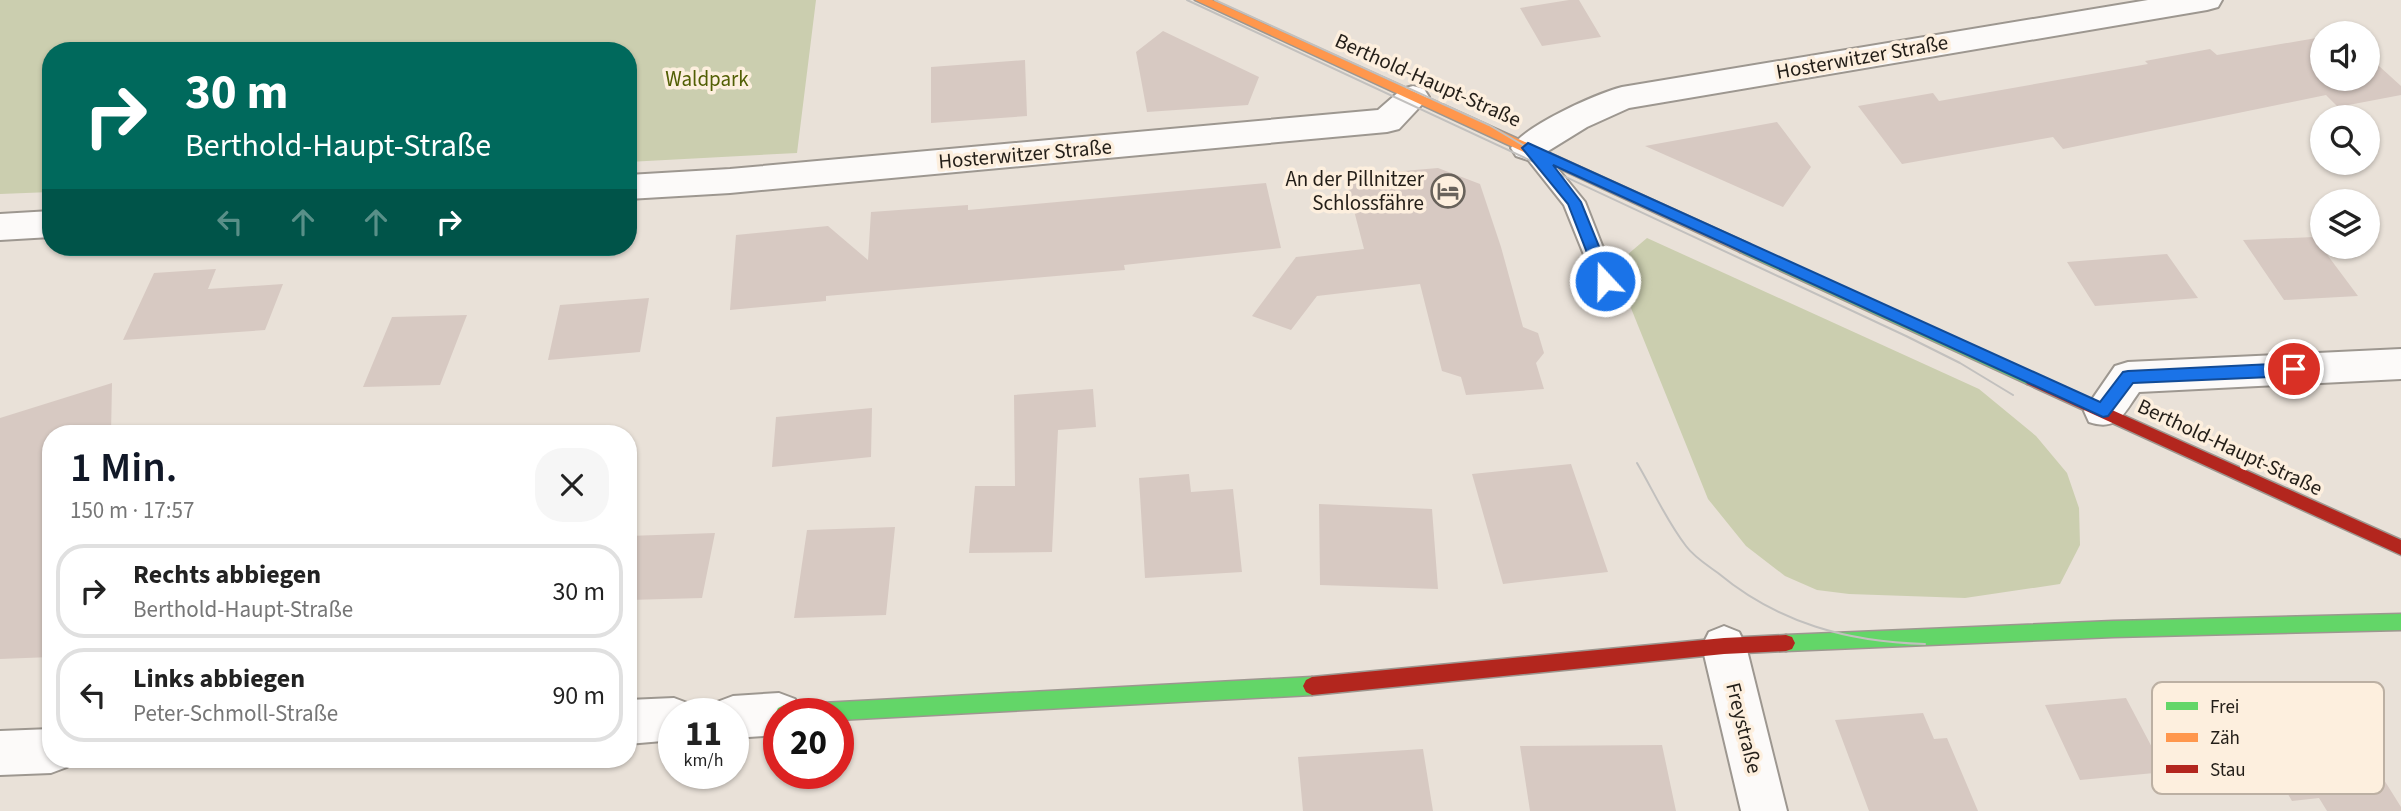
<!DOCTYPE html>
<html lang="de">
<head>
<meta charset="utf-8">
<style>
	body { margin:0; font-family:"Source Sans 3",sans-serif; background:#f6f6f6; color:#222; height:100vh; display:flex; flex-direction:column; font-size:26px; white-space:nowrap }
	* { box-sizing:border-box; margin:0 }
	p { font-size:23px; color:#767676 }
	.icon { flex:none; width:38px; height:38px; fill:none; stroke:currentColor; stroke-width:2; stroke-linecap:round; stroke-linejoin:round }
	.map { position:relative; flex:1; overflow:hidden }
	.sheet { position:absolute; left:42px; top:425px; width:595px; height:343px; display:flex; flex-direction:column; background:#fff; border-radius:28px; box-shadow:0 2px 5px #0004 }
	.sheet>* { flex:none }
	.banner { position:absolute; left:42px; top:42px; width:595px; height:214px; border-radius:28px; box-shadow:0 2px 5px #0004; background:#00695c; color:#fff; overflow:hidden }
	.fabs { position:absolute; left:2310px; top:21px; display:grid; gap:14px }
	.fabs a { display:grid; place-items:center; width:70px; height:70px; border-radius:50%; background:#fff; box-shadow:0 2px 5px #0004; font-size:35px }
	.speed { position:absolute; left:658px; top:698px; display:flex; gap:14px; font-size:35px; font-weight:700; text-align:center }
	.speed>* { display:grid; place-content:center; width:91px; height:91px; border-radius:50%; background:#fff; box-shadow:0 2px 5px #0004; line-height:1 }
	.speed small { font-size:18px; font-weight:400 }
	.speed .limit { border:10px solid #d22; background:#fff; color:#111 }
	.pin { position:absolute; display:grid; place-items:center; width:60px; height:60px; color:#fff; margin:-30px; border:4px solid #fff; border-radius:50%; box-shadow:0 2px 7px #0007 }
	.me { position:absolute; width:77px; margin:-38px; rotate:339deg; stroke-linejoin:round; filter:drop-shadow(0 0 5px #0008) }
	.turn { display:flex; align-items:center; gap:24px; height:147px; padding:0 28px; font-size:32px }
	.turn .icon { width:91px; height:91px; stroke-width:2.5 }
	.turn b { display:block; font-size:49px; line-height:60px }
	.lanes { display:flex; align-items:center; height:66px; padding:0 28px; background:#0003; justify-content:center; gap:35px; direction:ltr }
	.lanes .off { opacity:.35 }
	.round { display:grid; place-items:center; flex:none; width:74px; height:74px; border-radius:28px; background:#f6f6f6 }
	.headline { display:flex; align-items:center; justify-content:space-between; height:119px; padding:0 28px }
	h1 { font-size:42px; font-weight:600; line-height:52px; color:#111827 }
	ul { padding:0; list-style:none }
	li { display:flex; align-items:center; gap:21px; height:94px; margin:0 14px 10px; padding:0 14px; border:4px solid #e0e0e0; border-radius:28px }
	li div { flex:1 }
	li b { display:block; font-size:26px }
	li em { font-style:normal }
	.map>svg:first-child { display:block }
	.green { fill:#cbceaf }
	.building { fill:#d7c9c2 }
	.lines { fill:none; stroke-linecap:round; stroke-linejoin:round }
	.lane-casing { stroke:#9d9790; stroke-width:4 }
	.street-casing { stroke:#9d9790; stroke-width:4 }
	.fast-casing { stroke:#9d9790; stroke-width:3 }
	.slow-casing { stroke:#9d9790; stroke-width:3 }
	.jam-casing { stroke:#9d9790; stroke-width:3 }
	.lane { fill:#fcfaf9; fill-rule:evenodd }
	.street { fill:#fcfaf9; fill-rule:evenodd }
	.fast { fill:#63d668; fill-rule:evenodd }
	.slow { fill:#ff974d; fill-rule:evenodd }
	.jam { fill:#b3261e; fill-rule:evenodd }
	.tram { stroke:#c2c0be; stroke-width:2 }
	.route { fill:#1a73e8; stroke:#114b97; stroke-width:2 }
	.labels { text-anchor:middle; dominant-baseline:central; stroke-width:7; stroke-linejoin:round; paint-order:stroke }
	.street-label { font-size:21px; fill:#231e18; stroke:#fdefde }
	.park-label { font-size:21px; fill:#525f04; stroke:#fdefde }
	.poi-label { font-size:21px; fill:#231e18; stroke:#fdefde; text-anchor:end }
	.key { fill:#fdefde; stroke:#bcb0a3; stroke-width:2 }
	.key-label { font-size:19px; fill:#231e18 }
</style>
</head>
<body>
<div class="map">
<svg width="2401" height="811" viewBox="0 0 2401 811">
	<rect width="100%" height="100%" fill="#e9e1d8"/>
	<path class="green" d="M0 0H816L797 153 628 162V51H51V192L0 194Z
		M1647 238 1979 389 2036 436 2067 473 2079 508 2080 545 2060 584 1965 598 1849 594 1817 590 1785 576 1746 546 1708 499 1614 266Z"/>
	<path class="building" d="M1569 0H1579L1601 37 1542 46 1520 8Z
		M1163 31 1259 77 1248 105 1147 112 1136 52Z
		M2322 37V79H2368V56L2401 86V95L2338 107 2326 95 2063 149 2053 137 1902 164 1858 106 1933 93 1939 101 2148 64 2145 61 2210 49 2217 55Z
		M1025 60 1027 116 931 123V67Z
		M1777 122 1811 167 1783 207 1645 146Z
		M1438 168 1480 184 1501 247 1523 327 1538 333 1544 353 1536 363 1544 389 1466 395 1461 377 1442 371 1420 284 1317 296 1291 330 1252 316 1296 257 1364 249 1345 176Z
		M1266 183 1281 248 1124 265 1125 270 826 296V301L730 310 736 235 828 226 868 260 871 212 968 205V210Z
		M2314 237 2358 296 2284 300 2243 240Z
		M2167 254 2198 298 2095 306 2067 262Z
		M216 269 208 289 283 284 265 330 123 340 154 273Z
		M649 298 640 352 548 360 560 305Z
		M467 315 440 385 363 387 392 317Z
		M112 383 111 434H51V657L0 659V418Z
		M1093 389 1096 427 1058 430 1052 552 969 553 975 486H1015L1014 395Z
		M872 408 871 457 772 467 776 417Z
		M1571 464 1608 572 1503 584 1472 474Z
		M1189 474 1191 492 1233 489 1242 572 1145 578 1139 478Z
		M1319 504 1432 509 1438 589 1320 585Z
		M895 527 886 615 794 618 807 530Z
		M715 533 702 598 628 600V536Z
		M2329 692 2401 807V811H2327L2319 798 2292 801 2234 702Z
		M2126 698 2165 772 2080 780 2045 705Z
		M1923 713 1934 739 1947 738 1978 811H1869L1835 720Z
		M1662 745 1676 811H1530L1520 746Z
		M1423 749 1433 811H1303L1298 757Z"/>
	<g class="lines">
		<defs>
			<path id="lane" d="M1533 144 1540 147 1585 202 1616 281 1613 287 1605 290 1597 287 1564 205 1522 152 1526 147Z"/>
			<path id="street" d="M2148 0H2222L2218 7 2207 10 1629 108 1587 127 1540 156 1528 160 1516 156 1511 148C1525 125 1596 94 1622 87Z
				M1413 86 1424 89 1429 97 1399 129 1387 132 730 193 628 199V175L730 169 1378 110 1402 89Z
				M51 211V237L0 240V214Z
				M2401 349V379L2139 392C2124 413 2118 432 2089 422L2084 411 2115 366 2128 362Z
				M1724 626 1739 632 1746 646 1787 811H1741L1702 646 1709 632Z
				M779 693 795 699 801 714H779V735L733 738V714H712L717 702 733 696Z
				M674 698 690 704 694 714H674V740L628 744V700Z
				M51 729V760H70L67 767 51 773 0 775V731Z"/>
			<path id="fast" d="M1745 243 2037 376 2040 380 2037 384H2027L1740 252 1738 248 1740 244Z
				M2401 614V630L2113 637 1786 651 1780 649 1777 643 1780 637 1786 635 2113 621Z
				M1312 677 1318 680 1321 686 1318 692 1312 695 838 720V714H779V721L775 714 778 708 784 705Z"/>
			<path id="slow" d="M1195 0H1212L1750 244 1752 248 1745 253 1740 252Z"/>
			<path id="jam" d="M2032 374 2401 540V555L2027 384 2024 380 2027 376Z
				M1786 635 1792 637 1795 643 1792 649 1786 651 1724 654 1312 695 1306 692 1303 686 1306 680 1312 677 1724 638Z"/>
		</defs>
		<use href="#lane" class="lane-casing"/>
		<use href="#street" class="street-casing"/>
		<use href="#fast" class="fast-casing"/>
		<use href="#slow" class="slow-casing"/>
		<use href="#jam" class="jam-casing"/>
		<use href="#lane" class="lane"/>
		<use href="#street" class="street"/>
		<use href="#fast" class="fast"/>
		<use href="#slow" class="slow"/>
		<use href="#jam" class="jam"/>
		<path class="tram" d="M1187 0 1906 336 1960 363 2013 395
			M1215 0 1489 125 1528 148
			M1637 463C1653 490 1666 520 1686 546 1694 557 1707 565 1718 573 1778 623 1848 642 1925 644"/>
	</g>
	<path class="route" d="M1528 143 2100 402 2123 372 2128 371 2294 363 2302 369 2294 376 2133 383 2108 416 2103 417 1553 165 1581 202 1613 281 1605 287 1598 281 1568 204 1522 148Z"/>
	<defs>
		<symbol id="hotel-ring" viewBox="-11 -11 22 22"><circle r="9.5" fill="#fdefde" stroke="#68625b" stroke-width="1.5"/><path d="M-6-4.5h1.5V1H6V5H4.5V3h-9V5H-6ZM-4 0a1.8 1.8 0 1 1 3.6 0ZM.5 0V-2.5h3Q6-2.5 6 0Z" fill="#68625b"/></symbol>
	</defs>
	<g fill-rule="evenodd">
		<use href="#hotel-ring" x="1429" y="172" width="38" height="38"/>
	</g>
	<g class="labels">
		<g class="street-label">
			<text transform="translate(1862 57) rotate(-10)">Hosterwitzer Straße</text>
			<text transform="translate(1428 80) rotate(24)">Berthold-Haupt-Straße</text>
			<text transform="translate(1025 154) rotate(-5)">Hosterwitzer Straße</text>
			<text transform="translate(2230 447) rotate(25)">Berthold-Haupt-Straße</text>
			<text transform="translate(1744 728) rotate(76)">Freystraße</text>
		</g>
		<g class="park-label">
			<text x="707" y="79">Waldpark</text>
		</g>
		<g class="poi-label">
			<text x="1424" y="179">An der Pillnitzer<tspan x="1424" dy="24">Schlossfähre</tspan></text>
		</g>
	</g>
	<rect x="2152" y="682" width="232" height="112" rx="10" class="key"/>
	<rect x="2166" y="702" width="32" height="8" fill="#63d668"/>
	<rect x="2166" y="733" width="32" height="9" fill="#ff974d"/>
	<rect x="2166" y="765" width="32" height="8" fill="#b3261e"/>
	<g class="key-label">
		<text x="2210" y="713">Frei</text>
		<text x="2210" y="744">Zäh</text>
		<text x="2210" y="776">Stau</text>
	</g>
</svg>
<div class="fabs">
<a><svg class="icon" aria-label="sound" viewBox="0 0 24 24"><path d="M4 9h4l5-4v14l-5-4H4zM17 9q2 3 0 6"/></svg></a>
<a><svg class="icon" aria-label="search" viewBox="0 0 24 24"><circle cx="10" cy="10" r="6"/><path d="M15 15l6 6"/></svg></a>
<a><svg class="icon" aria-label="layers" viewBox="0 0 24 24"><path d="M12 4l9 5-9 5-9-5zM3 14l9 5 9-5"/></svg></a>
</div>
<div class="speed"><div>11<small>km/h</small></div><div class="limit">20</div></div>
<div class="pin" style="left:2294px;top:369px;background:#d93025"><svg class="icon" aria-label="arrive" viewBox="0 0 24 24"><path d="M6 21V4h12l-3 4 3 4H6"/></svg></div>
<svg class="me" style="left:1605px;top:281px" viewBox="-20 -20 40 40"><circle r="17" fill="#1a73e8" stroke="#fff" stroke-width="3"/><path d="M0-11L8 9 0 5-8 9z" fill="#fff"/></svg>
<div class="banner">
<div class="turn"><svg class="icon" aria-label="right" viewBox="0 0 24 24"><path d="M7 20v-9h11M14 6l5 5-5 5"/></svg><div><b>30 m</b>Berthold-Haupt-Straße</div></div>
<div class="lanes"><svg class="icon off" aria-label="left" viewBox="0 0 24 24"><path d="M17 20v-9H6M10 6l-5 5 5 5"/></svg><svg class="icon off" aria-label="ahead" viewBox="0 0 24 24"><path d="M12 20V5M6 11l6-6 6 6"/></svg><svg class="icon off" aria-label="ahead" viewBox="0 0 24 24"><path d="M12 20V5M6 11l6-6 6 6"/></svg><svg class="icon" aria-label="right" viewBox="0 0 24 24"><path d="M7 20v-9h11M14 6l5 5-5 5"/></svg></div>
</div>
<section class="sheet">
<div class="headline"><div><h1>1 Min.</h1><p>150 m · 17:57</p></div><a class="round"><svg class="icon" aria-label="close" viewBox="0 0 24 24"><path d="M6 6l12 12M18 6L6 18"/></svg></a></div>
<ul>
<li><svg class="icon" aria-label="right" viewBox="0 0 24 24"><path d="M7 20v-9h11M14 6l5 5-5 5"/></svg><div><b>Rechts abbiegen</b><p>Berthold-Haupt-Straße</p></div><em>30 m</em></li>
<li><svg class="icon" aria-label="left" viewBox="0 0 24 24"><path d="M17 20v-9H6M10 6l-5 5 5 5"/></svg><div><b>Links abbiegen</b><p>Peter-Schmoll-Straße</p></div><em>90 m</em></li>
</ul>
</section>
</div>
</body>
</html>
